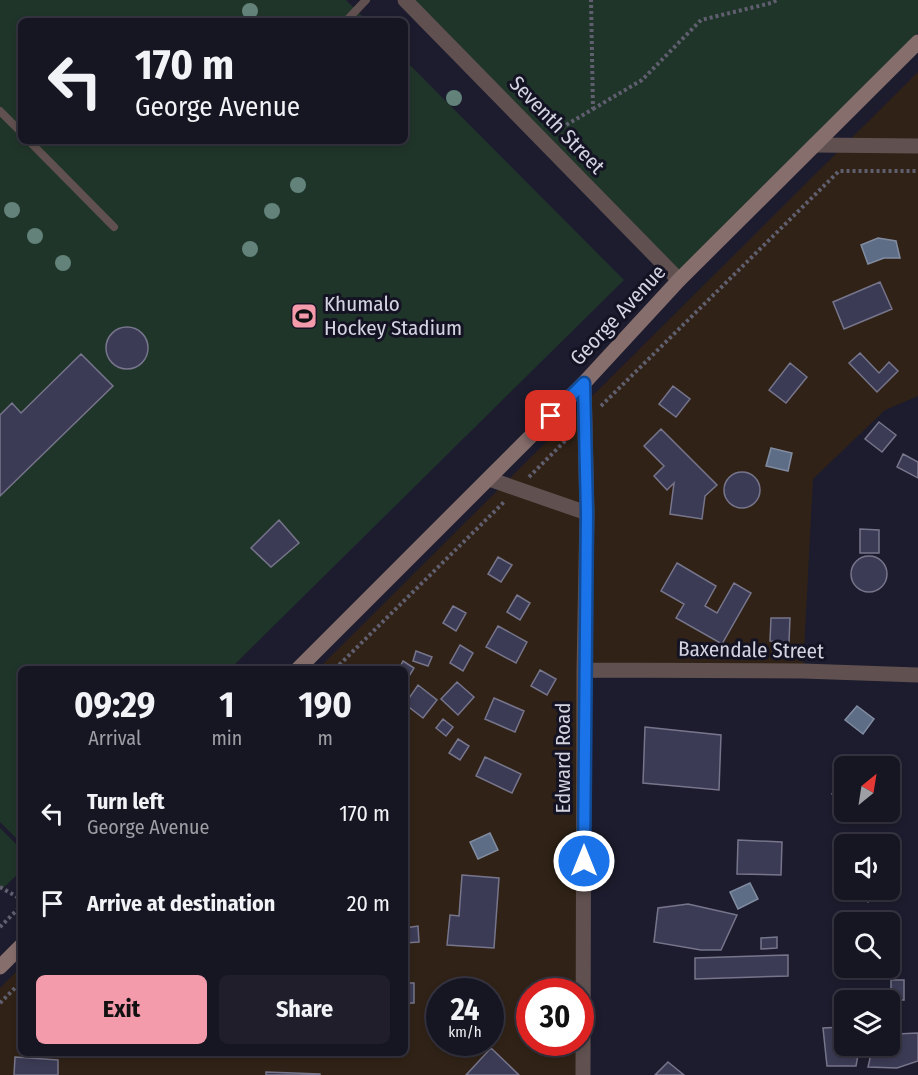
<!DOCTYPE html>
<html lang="en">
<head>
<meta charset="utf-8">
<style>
	body { margin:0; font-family:"Fira Sans Condensed",sans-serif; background:#1f1e2a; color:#f1f3f6; height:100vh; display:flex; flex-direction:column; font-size:22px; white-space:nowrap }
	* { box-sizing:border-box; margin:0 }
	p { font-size:20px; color:#9e9fa5 }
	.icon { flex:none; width:33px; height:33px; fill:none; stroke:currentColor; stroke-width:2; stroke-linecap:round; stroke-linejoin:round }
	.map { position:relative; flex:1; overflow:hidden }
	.panel { position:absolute; left:18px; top:666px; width:390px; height:390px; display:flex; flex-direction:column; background:#161522; border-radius:9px; box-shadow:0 3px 9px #0003,0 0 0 2px #353440 }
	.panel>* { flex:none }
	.guide { position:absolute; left:18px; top:18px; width:390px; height:126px; border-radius:9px; box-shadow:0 3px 9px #0003,0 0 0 2px #353440; background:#161522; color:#f1f3f6; overflow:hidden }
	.needle { width:39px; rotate:30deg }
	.controls { position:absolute; left:834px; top:756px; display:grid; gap:12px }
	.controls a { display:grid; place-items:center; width:66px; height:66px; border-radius:9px; background:#161522; box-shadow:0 3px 9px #0003,0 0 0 2px #353440; font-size:30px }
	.speed { position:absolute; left:426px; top:978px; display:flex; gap:12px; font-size:30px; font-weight:700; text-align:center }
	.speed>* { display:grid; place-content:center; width:78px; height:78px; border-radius:50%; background:#161522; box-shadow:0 3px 9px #0003,0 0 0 2px #353440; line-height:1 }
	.speed small { font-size:15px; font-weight:400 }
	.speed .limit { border:9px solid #d22; background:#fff; color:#111 }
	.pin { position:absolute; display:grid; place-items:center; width:51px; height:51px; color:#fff; margin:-26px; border-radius:12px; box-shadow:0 3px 9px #0006 }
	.me { position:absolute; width:66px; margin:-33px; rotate:0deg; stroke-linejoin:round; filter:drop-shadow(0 0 4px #0008) }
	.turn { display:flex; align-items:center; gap:21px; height:126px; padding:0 18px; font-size:27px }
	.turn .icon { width:78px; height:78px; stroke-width:2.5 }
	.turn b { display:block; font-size:42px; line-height:51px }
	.eta { display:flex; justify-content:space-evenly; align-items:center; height:102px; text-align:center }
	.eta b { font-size:36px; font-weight:700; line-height:42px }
	.cta { display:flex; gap:12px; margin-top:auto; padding:12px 18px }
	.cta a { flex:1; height:69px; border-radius:9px; background:#f39aab; color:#111; font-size:24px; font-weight:700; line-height:69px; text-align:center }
	.cta a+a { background:#1f1e2a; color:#f1f3f6 }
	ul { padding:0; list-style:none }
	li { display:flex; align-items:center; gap:18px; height:90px; padding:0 18px }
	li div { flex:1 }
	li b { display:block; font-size:22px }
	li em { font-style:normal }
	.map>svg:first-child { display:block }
	.commercial { fill:#302216; fill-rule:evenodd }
	.green { fill:#20352a }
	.water { fill:#5e6d86; stroke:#818ca1; stroke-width:1.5 }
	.building { fill:#3c3b55; stroke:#76758b; stroke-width:1.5 }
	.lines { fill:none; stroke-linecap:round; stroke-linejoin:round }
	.path { stroke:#605f6f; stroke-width:4; stroke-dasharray:3 3; stroke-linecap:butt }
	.service { stroke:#605150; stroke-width:8 }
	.minor { stroke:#605150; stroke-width:15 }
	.secondary { stroke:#866e6c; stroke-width:15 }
	.tree { fill:#62827a }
	.route-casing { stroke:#114b97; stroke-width:15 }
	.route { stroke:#1a73e8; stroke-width:10 }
	.labels { text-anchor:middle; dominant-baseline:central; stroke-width:6; stroke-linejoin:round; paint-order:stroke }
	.street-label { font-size:21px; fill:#d4d3e0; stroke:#141324 }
	.poi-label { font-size:21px; fill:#d4d3e0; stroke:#141324; text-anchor:start }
</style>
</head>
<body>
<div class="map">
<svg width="918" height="1075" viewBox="0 0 918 1075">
	<rect width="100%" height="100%" fill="#1d1c2e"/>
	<path class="commercial" d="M918 72V396L885 410 813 479 803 670 583 668 580 991 530 992V1042L579 1043V1075H0V988L21 967V1053H405V669H318ZM440 992H490V1042H440Z"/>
	<path class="green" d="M0 0H346L367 21H21V141H405V60L624 280 230 669H21V843L0 822Z
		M402 0H918V33L679 280Z
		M0 828 21 849V871L0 891Z"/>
	<path class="water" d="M878 238 896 241 900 258H884L868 264 861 245Z
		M771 448 792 453 788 471 766 466Z
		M857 706 874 719 863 734 845 720Z
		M490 833 498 850 478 859 470 842Z
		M750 883 758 899 738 909 730 892Z"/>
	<path class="building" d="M880 282 892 309 844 329 833 302Z
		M106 348a21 21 0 1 1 42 0a21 21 0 1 1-42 0Z
		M860 353 879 373 889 362 898 371 877 392 849 363Z
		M81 354 113 386 0 496V415L12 403 21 413Z
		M790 363 807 377 786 403 769 390Z
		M673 386 690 399 676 417 659 404Z
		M879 422 896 435 882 452 865 439Z
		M661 429 717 485 705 496 702 519 670 514 674 483 667 490 654 476 664 466 644 446Z
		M903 454 918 462V478L897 467Z
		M724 490a18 18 0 1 1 36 0a18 18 0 1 1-36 0Z
		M279 520 299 543 271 567 251 548Z
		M860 529 879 530V553H860Z
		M851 574a18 18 0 1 1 36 0a18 18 0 1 1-36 0Z
		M498 557 512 565 501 582 488 574Z
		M677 563 716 586 705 606 717 613 734 583 751 593 722 644 676 618 684 604 661 591Z
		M517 595 530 603 520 620 507 612Z
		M453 606 466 613 456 631 443 623Z
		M771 618H790L789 642 770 641Z
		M498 626 527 642 516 663 486 647Z
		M460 645 473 653 463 671 450 663Z
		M416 651 432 657 428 666 413 661Z
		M403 661 414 668 405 683V669H399Z
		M540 670 556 679 547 695 531 686Z
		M457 682 474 697 458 715 441 699Z
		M418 685 437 700 423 718 405 704Z
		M494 698 524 711 515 732 485 719Z
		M443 719 453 727 446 736 436 728Z
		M645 727 721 735 719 790 643 783Z
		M458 739 469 746 460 760 449 753Z
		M485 757 521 774 512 793 476 776Z
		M852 757 867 766H847Z
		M844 771V801L832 794Z
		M738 840 782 842 781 875 737 874Z
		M462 875 499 878 494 948 447 945 450 915 459 916Z
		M859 890H884L868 902Z
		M688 904 737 915 721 950H701L654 942 658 908Z
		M418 926 419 942 405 943V928Z
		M777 937V948L761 949V938Z
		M788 955V976L695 979V958Z
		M891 980H904V1000H891Z
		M405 983H414V1003H405Z
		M890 1026H895L896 1034 918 1033V1061L897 1068 868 1067 871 1054 858 1055 856 1066H827L823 1028 844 1027V1046H890Z
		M491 1048 519 1075H466Z
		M15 1057 58 1060V1075H14Z
		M668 1062 684 1075H655Z
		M266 1072 320 1074V1075H266Z"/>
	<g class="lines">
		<path class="path" d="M593 109 642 80 701 20 771 3 777 0
			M556 131 593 109 591 0
			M601 406 839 171H918
			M529 477 568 438
			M335 669 504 502
			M0 887 21 899
			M0 927 21 906
			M0 1003 21 982"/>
		<path class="service" d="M346 21 366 0
			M0 111 21 132
			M29 141 114 227"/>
		<path class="minor" d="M405 0 679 280
			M815 145 918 146
			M489 479 587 513
			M584 670 803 671 918 675
			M583 1075 584 670 587 513 584 383"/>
		<path class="secondary" d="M298 669 584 383 679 280 918 42
			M0 967 21 946"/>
	</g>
	<g class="tree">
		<circle cx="250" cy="11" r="8"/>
		<circle cx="454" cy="98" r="8"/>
		<circle cx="298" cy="185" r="8"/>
		<circle cx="12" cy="210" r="8"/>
		<circle cx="272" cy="211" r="8"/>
		<circle cx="35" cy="236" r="8"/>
		<circle cx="250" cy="249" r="8"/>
		<circle cx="63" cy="263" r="8"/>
	</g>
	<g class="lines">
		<defs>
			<path id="route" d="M551 416 584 383 587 513 584 861"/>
		</defs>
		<use href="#route" class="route-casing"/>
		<use href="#route" class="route"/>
	</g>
	<defs>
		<symbol id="stadium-square" viewBox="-11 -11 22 22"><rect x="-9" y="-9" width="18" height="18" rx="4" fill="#f39aab" stroke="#141324"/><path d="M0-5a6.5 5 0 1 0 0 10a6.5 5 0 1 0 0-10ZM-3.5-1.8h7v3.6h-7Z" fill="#111"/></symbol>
	</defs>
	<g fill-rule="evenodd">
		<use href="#stadium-square" x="289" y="301" width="30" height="30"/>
	</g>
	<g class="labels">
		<g class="street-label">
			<text transform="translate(557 125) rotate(46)">Seventh Street</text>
			<text transform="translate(618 315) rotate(-47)">George Avenue</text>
			<text transform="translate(751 650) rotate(1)">Baxendale Street</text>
			<text transform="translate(563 758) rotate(-90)">Edward Road</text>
		</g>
		<g class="poi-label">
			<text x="324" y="304">Khumalo<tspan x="324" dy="24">Hockey Stadium</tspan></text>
		</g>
	</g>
</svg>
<div class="controls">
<a><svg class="needle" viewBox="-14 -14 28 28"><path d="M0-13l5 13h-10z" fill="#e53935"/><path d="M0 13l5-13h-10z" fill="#9e9fa5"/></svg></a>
<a><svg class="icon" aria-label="sound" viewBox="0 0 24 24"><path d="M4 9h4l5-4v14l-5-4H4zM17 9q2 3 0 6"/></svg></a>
<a><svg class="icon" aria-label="search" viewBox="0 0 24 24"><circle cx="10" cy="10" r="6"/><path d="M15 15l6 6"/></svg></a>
<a><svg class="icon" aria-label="layers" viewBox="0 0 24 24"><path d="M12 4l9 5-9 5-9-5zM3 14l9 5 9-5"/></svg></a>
</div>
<div class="speed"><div>24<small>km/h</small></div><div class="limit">30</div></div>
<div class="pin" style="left:551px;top:416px;background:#d93025"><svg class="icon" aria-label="arrive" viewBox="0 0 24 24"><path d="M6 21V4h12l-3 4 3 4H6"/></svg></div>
<svg class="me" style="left:584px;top:861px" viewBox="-20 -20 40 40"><circle r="17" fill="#1a73e8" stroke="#fff" stroke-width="3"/><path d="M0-11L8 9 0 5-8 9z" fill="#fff"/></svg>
<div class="guide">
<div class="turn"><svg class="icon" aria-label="left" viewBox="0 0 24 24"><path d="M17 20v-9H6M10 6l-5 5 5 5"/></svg><div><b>170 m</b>George Avenue</div></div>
</div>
<section class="panel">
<div class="eta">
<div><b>09:29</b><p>Arrival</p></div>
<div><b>1</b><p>min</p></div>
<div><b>190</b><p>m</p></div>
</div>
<ul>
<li><svg class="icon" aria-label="left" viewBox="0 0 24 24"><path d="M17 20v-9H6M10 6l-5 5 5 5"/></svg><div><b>Turn left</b><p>George Avenue</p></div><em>170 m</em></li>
<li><svg class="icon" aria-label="arrive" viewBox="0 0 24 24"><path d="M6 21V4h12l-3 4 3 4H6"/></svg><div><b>Arrive at destination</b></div><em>20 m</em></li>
</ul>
<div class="cta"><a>Exit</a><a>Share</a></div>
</section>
</div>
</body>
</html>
